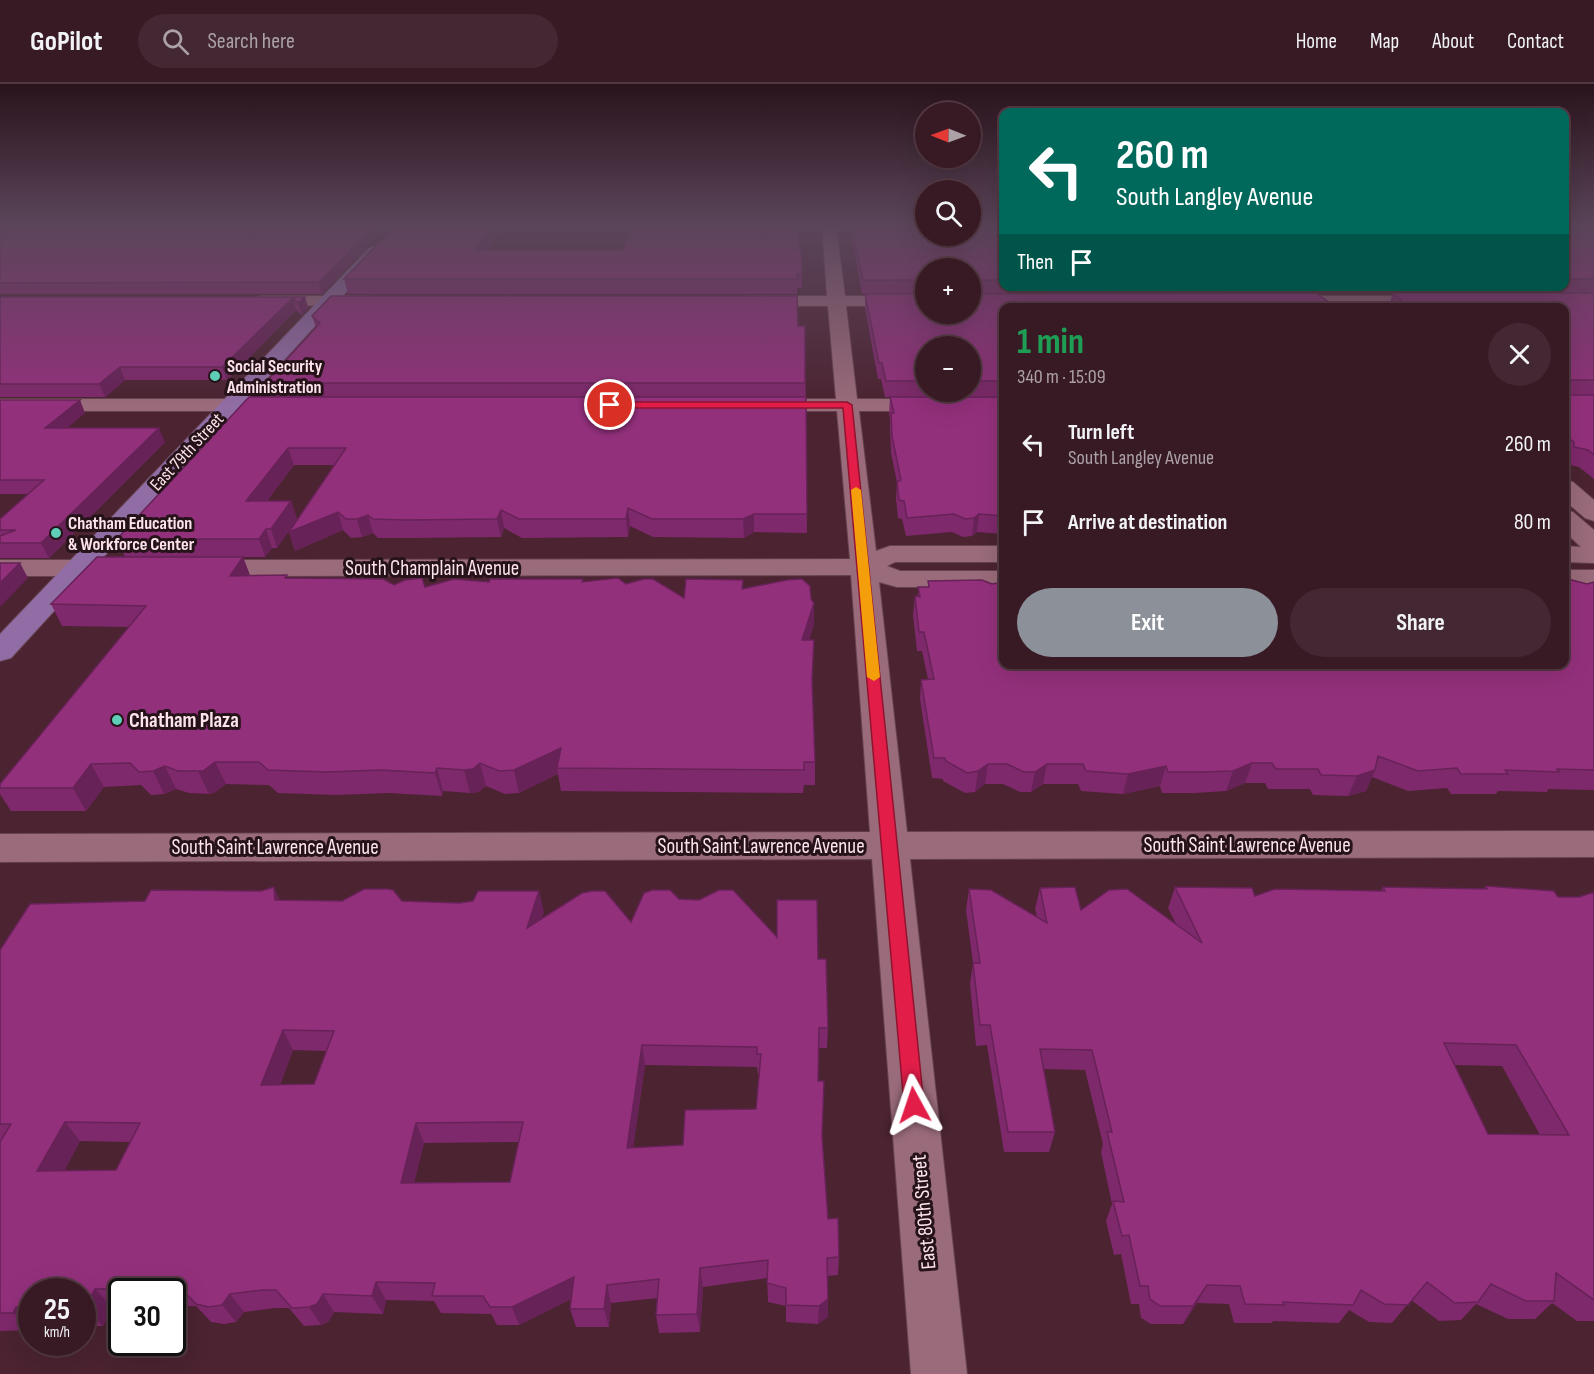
<!DOCTYPE html>
<html lang="en">
<head>
<meta charset="utf-8">
<style>
	body { margin:0; font-family:"Sofia Sans Condensed",sans-serif; background:#432732; color:#f1f3f6; height:100vh; display:flex; flex-direction:column; font-size:22px; white-space:nowrap }
	* { box-sizing:border-box; margin:0 }
	p { font-size:20px; color:#aba1a7 }
	.icon { flex:none; width:33px; height:33px; fill:none; stroke:currentColor; stroke-width:2; stroke-linecap:round; stroke-linejoin:round }
	.map { position:relative; flex:1; overflow:hidden }
	.side { position:absolute; left:999px; top:219px; width:570px; height:366px; display:flex; flex-direction:column; background:#381a25; border-radius:12px; box-shadow:0 6px 24px #0002,0 0 0 2px #523842 }
	.side>* { flex:none }
	.banner { position:absolute; left:999px; top:24px; width:570px; height:183px; border-radius:12px; box-shadow:0 6px 24px #0002,0 0 0 2px #523842; background:#00695c; color:#fff; overflow:hidden }
	.needle { width:39px; rotate:271deg }
	.fabs { position:absolute; left:915px; top:18px; display:grid; gap:12px }
	.fabs a { display:grid; place-items:center; width:66px; height:66px; border-radius:50%; background:#381a25; box-shadow:0 6px 24px #0002,0 0 0 2px #523842; font-size:30px }
	.speed { position:absolute; left:18px; top:1194px; display:flex; gap:12px; font-size:30px; font-weight:700; text-align:center }
	.speed>* { display:grid; place-content:center; width:78px; height:78px; border-radius:50%; background:#381a25; box-shadow:0 6px 24px #0002,0 0 0 2px #523842; line-height:1 }
	.speed small { font-size:15px; font-weight:400 }
	.speed .limit { border:3px solid #111; border-radius:9px; background:#fff; color:#111 }
	.pin { position:absolute; display:grid; place-items:center; width:51px; height:51px; color:#fff; margin:-26px; border:3px solid #fff; border-radius:50%; box-shadow:0 2px 6px #0007 }
	.me { position:absolute; width:66px; margin:-33px; rotate:355deg; stroke-linejoin:round; filter:drop-shadow(0 0 4px #0008) }
	.turn { display:flex; align-items:center; gap:21px; height:126px; padding:0 18px; font-size:27px }
	.turn .icon { width:78px; height:78px; stroke-width:2.5 }
	.turn b { display:block; font-size:42px; line-height:51px }
	.then { display:flex; align-items:center; height:57px; padding:0 18px; background:#0003; gap:12px; font-size:22px }
	.round { display:grid; place-items:center; flex:none; width:63px; height:63px; border-radius:32px; background:#432732 }
	.head { display:flex; align-items:center; justify-content:space-between; height:102px; padding:0 18px }
	h1 { font-size:36px; font-weight:700; line-height:45px; color:#1e9e55 }
	.cta { display:flex; gap:12px; margin-top:auto; padding:12px 18px }
	.cta a { flex:1; height:69px; border-radius:36px; background:#8c9099; color:#fff; font-size:24px; font-weight:700; line-height:69px; text-align:center }
	.cta a+a { background:#432732; color:#f1f3f6 }
	ul { padding:0; list-style:none }
	li { display:flex; align-items:center; gap:18px; height:78px; padding:0 18px }
	li div { flex:1 }
	li b { display:block; font-size:22px }
	li em { font-style:normal }
	header { display:flex; align-items:center; gap:36px; box-sizing:border-box; height:84px; padding:0 30px; background:#381a25; border-bottom:2px solid #523842 }
	header strong { font-size:28px }
	nav { display:flex; gap:33px; margin-inline-start:auto; font-size:21px }
	.search { width:420px; height:54px; background:#432732; display:flex; align-items:center; gap:15px; box-sizing:border-box; padding:0 21px; border-radius:33px; color:#aba1a7; font-size:22px }
	.map>svg:first-child { display:block }
	.lines { fill:none; stroke-linecap:round; stroke-linejoin:round }
	.minor-casing { stroke:#664250; stroke-width:2 }
	.major-casing { stroke:#664250; stroke-width:2 }
	.minor { fill:#9a6b7a; fill-rule:evenodd }
	.major { fill:#916da5; fill-rule:evenodd }
	.wall { fill:#7e296b; fill-rule:evenodd }
	.shaded-wall { fill:#672257 }
	.building { fill:#93307c; stroke:#672257; stroke-width:1.5; fill-rule:evenodd }
	.route { fill:#e11d48; stroke:#92132f; stroke-width:1.5 }
	.slow { fill:#f59e0b }
	.poi-dot { fill:#5eceb8; stroke:#26131a; stroke-width:2 }
	.labels { text-anchor:middle; dominant-baseline:central; stroke-width:6; stroke-linejoin:round; paint-order:stroke }
	.far-poi-label { font-size:18px; font-weight:bold; fill:#fee3eb; stroke:#26131a; text-anchor:start }
	.far-street-label { font-size:18px; fill:#fee3eb; stroke:#26131a }
	.street-label { font-size:21px; fill:#fee3eb; stroke:#26131a }
	.poi-label { font-size:21px; font-weight:bold; fill:#fee3eb; stroke:#26131a; text-anchor:start }
</style>
</head>
<body>
<header>
<strong>GoPilot</strong>
<div class="search"><svg class="icon" aria-label="search" viewBox="0 0 24 24"><circle cx="10" cy="10" r="6"/><path d="M15 15l6 6"/></svg>Search here</div>
<nav><a>Home</a><a>Map</a><a>About</a><a>Contact</a></nav>
</header>
<div class="map">
<svg width="1594" height="1290" viewBox="0 0 1594 1290">
	<rect width="100%" height="100%" fill="#4b2331"/>
	<g class="lines">
		<defs>
			<path id="minor" d="M822 142H836L845 212H926V222H846L857 315H1004V327H859L876 467 890 462H1004V478H895L887 482 900 487H1004V503H897L879 498 907 748 1594 747V773L910 775 967 1290H911L872 775 0 778V750L870 748 851 491 203 492 193 490 189 484 193 478 203 476 850 475 837 327H762L754 326 751 321 754 316 762 315H836L828 222H752L746 221 743 217 746 213 752 212H827Z
				M263 212H364L370 213 373 217 370 221 364 222 257 221 254 217 257 213Z
				M1281 212H1434L1440 213 1443 217 1440 221 1434 222 1275 221 1272 217 1275 213Z
				M0 315H264L272 316 275 321 272 326 264 327H0Z
				M1564 396 1573 398 1594 416V437L1585 434 1564 416Z
				M1564 426 1573 428 1594 446V479L1564 478V462L1581 463 1564 447Z
				M0 476H106L116 478 120 484 116 490 106 492H0Z
				M1564 486H1594V502H1564Z"/>
			<path id="major" d="M326 142H685V143L678 147 333 146Z
				M743 142H926V147H750L745 146Z
				M375 162 381 164 383 167 381 170 11 574 0 577V550L369 164Z"/>
		</defs>
		<use href="#minor" class="minor-casing"/>
		<use href="#major" class="major-casing"/>
		<use href="#minor" class="minor"/>
		<use href="#major" class="major"/>
	</g>
	<path class="wall" d="M0 142H378L380 149 322 210H0Z
		M851 142H1004V202H1293L1291 209 1004 224V313H885L881 295H878L865 224V210L970 230V184H926V210H862L851 149ZM926 262H970V308H926Z
		M1564 142H1594V395L1579 383 1566 380V375L1564 374V224H1388L1393 209H1459H1372L1364 202H1564Z
		M794 144 799 166 802 190V204H797V210H348L344 195 500 149 488 166H623Z
		M0 213H305L308 224 302 231 296 226 227 296H125L105 313H0Z
		M312 232 805 242 807 449 754 448 744 454 653 453 630 442 628 453 522 454 504 444 501 453 411 454H378L373 449 362 453 351 454 343 446 295 467 289 448 334 381H294L267 417H291L297 435 277 464H272L265 473H243L250 492 394 501 425 503 489 498 583 497 626 500 684 514 743 496V505L814 540 809 556H814L812 604 815 678V701H804L803 709 561 707 558 690 519 709 505 710 486 702 479 708 470 709 443 707 442 712 389 709 336 711 278 709 269 701 226 700 214 709 209 710 189 709 176 705 164 710 151 711 141 701 104 703 86 727H11L0 710V700L129 543 62 542 51 520 125 473 117 455 270 313 265 299 316 244Z
		M890 313H1004V450L977 448 972 452 963 453 952 448 906 452 902 435 898 434 896 415 897 398 891 369 890 345V335L889 329Z
		M0 316 85 329 67 344 165 358 49 474H0V435L28 410H0Z
		M928 497 1004 580 1587 500 1594 498V706L1548 705 1547 708 1498 707 1496 710H1451L1447 704 1408 707 1372 693 1366 707 1348 712 1313 711 1310 705H1268L1265 699H1245L1226 707 1195 709H1162L1160 702 1123 710 1081 707 1078 700H1043L1031 708H1020L1003 700H985L975 708 965 709 943 697V695L932 694 920 615 921 596 928 595 922 567H917L913 531 915 512H918V503H928Z
		M1486 802 1558 813H1579L1594 808V1237H1577L1552 1219 1535 1235H1508L1476 1220 1461 1236 1439 1237 1411 1216 1392 1239 1369 1238 1349 1226 1339 1239 1273 1237 1272 1239H1234L1229 1220 1197 1219 1183 1240H1151L1141 1234 1139 1220H1131L1121 1170 1114 1171 1106 1137 1112 1120 1101 1068 1103 1060 1085 986 1044 985 1055 1048 1049 1068H1004L987 961 976 962 970 900 973 879 966 826 969 805 1037 833 1035 825 1040 804 1081 826 1176 840 1168 824 1175 803 1255 812 1381 807 1383 803 1484 805ZM1454 981 1502 982 1540 1051 1488 1050Z
		M679 815 777 853 818 875 828 944 827 964H819L818 997 822 1052 828 1135 839 1173 838 1191 828 1192V1233L818 1240 786 1238V1222L768 1218 767 1194 703 1203 700 1248 659 1249 656 1231 658 1214 611 1219 609 1243H576L570 1225 571 1215 519 1241H497L491 1230 441 1229 434 1217 386 1216 383 1230 334 1228 329 1237 321 1241 304 1242 289 1224H275L244 1228 236 1238 224 1240 211 1238 196 1222H172V1208H122V1223H112L103 1242H82V1208H32V1246L0 1247V866L280 816 402 817 544 828 541 835 631 838ZM293 966 326 967 314 1000 280 1001ZM645 981 757 983 758 990H759L756 1025 683 1061 633 1064ZM80 1057 130 1058 116 1086 64 1087ZM519 1058 510 1098 414 1099 424 1059Z"/>
	<path class="shaded-wall" d="M375 142H378L380 149 322 210 319 198Z
		M493 142H499L500 149 478 180 475 166Z
		M305 213 308 224 302 231 298 219Z
		M293 214 296 226 227 296 222 283Z
		M120 283 125 296 105 313 99 300Z
		M80 316 85 329 51 358 45 344Z
		M159 344 165 358 49 474 41 459Z
		M288 364 294 381 253 435 246 417Z
		M291 417 297 435 277 464 271 445Z
		M628 424 630 442 628 453 626 435Z
		M501 426 504 444 501 453 497 435Z
		M338 428 343 446 295 467 289 448Z
		M754 430V448L744 454 743 435Z
		M979 430 977 448 972 452 974 434Z
		M368 431 373 449 362 453 357 435Z
		M266 445 272 464 265 473 259 455Z
		M243 473 251 494 230 492Z
		M20 479 28 494 0 523V499Z
		M814 519V540L802 578V556Z
		M561 664 557 684 558 690 519 709 514 686Z
		M215 678 226 700 214 709 209 710 198 687Z
		M480 679 486 702 479 708 470 709 464 686Z
		M1252 679 1245 699 1226 707 1233 687Z
		M91 680 104 703 86 727 73 704Z
		M988 680 985 700 975 708 978 687Z
		M1047 680 1043 700 1031 708 1035 688Z
		M165 682 176 705 164 710 153 687Z
		M1166 682 1160 702 1123 710 1128 690Z
		M437 684 443 707 442 712 435 689Z
		M1375 686 1366 707 1348 712 1357 692Z
		M274 803 283 823 275 816Z
		M539 807 544 828 532 864 527 844Z
		M283 946 293 966 272 1021 261 1001Z
		M642 961 645 981 630 1083 627 1064Z
		M65 1038 80 1057 54 1107 37 1087Z
		M416 1039 424 1059 409 1118 401 1099Z
		M700 1184 703 1203 700 1248 697 1230Z
		M574 1193 579 1211 519 1241 512 1223Z
		M376 1198 386 1216 383 1230 372 1212Z
		M607 1201 611 1219 609 1243 604 1225Z
		M1207 1201 1197 1219 1183 1240 1193 1222Z
		M95 1205 112 1223 103 1242 85 1224Z
		M230 1210 244 1228 236 1238 222 1221Z
		M323 1210 334 1228 329 1237 321 1241 309 1223Z
		M828 1215V1233L818 1240 819 1222Z
		M16 1223 32 1238V1246L13 1229Z"/>
	<path class="building" d="M0 142H375L319 198 0 199Z
		M395 142H493L475 166H623L632 142H794V144H798L799 166H801L802 190H797V195H344Z
		M852 142H926V152H970V142H1004V196H971L970 201V184H926V196H863Z
		M1564 142H1594V195H1564Z
		M970 209 971 210 1316 209 1337 224H1004V297H970V262H926V297H886L882 279H879L865 210H926V230H970Z
		M1393 209H1594V296H1570V311H1594V371L1588 366 1574 363V358L1564 351V224H1410Z
		M331 212H797L798 242H805V299H265L320 239 312 232Z
		M0 213H305L298 219 293 214 222 283H120L99 300H0Z
		M249 313H806L807 430H754L743 435H652L628 424 626 435H519L501 426 497 435 407 436 373 435 368 431 357 435H346L338 428 289 448 346 364H288L246 417H291L271 445H266L259 455H117Z
		M890 313H1004V432L979 430 974 434 965 435 954 430 907 434 904 417 899 416 897 398 901 396 892 352 891 329H894Z
		M0 316H80L45 344H159L41 459H0V452L16 446H0V435L44 396H0Z
		M97 473H243L230 492 287 491 285 494 383 495 394 501 405 496 422 494 425 503 454 495 489 498 490 495H583L582 498 618 494 626 500 644 495H653L684 514 686 495 743 496 742 505 787 496 802 495 810 502 811 515 814 519 802 556H814L812 595 815 678H804V686L557 684 561 664 514 686 499 687 480 679 473 685 464 686 437 684 435 689 381 686 327 688 268 686 259 678H215L203 687H178L165 682 153 687 139 688 130 679 91 680 73 704H0V700L146 522 51 520Z
		M0 479H20L0 499Z
		M1568 495 1587 500 1594 498V686L1557 685 1559 688 1505 686 1508 690H1461L1457 684 1418 687 1378 672 1375 686 1357 692 1321 691 1318 685H1276L1272 679H1252L1233 687 1202 688H1168L1166 682 1128 690 1086 687 1083 680H1047L1035 688H1024L1007 680H988L978 687 967 689 946 677 945 674H934L921 596 934 595 924 548H919L915 512 920 513 918 503H929L928 497 982 496 992 500 1004 498V580H1564V496Z
		M1486 802 1554 807 1558 813H1579L1594 808V1216L1556 1189 1554 1217H1526L1491 1200 1478 1218 1455 1219 1427 1198 1408 1221 1384 1220 1361 1206 1353 1221 1283 1218 1284 1221 1245 1220 1240 1202 1207 1201 1193 1222H1160L1150 1215 1148 1202H1140L1129 1151 1122 1152 1113 1117 1124 1118 1107 1048H1112L1092 966 1040 965 1055 1048H1008L990 941H980L973 879H980L969 805 991 806 1047 839 1040 804 1075 803 1081 826 1109 806 1127 805 1202 859 1175 803 1252 804 1255 812 1275 805 1385 807 1383 803 1487 805ZM1444 959 1516 961 1569 1051 1488 1050Z
		M274 803 275 816 342 817 364 805H387L393 806 402 817 459 819 473 817 478 807H539L527 844 582 809 592 807H605L631 838 644 809 652 806H670L679 815 699 816 719 806H733L777 853V816H817L818 875H826L828 944H819L818 997H824L822 1052 828 1135 838 1134 839 1173 827 1174 828 1215 819 1222 786 1221V1204L767 1199 768 1176 700 1184 697 1230 656 1231 659 1195 607 1201 604 1225H570L574 1193 512 1223H490L483 1212H432L435 1199 376 1198 372 1212 323 1210 317 1220 309 1223 292 1224 276 1206H262L230 1210 222 1221 209 1223 196 1220 181 1204 95 1205 85 1224H82V1208H32V1223H16L13 1229H0V1058L11 1040H0V866L30 820 145 817 151 806 261 807ZM283 946 334 947 314 1000 261 1001ZM642 961 757 963V970H761L756 1025 685 1026 683 1061 627 1064ZM65 1038 140 1039 116 1086 37 1087ZM523 1038 510 1098 401 1099 416 1039Z"/>
	<linearGradient id="sky" x2="0" y2="1"><stop stop-color="#29131b"/><stop offset="0.44" stop-color="#5b455a"/><stop offset="1" stop-color="#5b455a" stop-opacity="0"/></linearGradient>
	<rect width="1594" height="322" fill="url(#sky)"/>
	<path class="route" d="M847 318 852 321 924 1021 921 1027 914 1030 907 1027 904 1021 843 324H610L606 321 610 318Z"/>
	<path class="slow" d="M856 403 861 406 880 593 874 597 867 593 851 406Z"/>
	<g class="poi-dot">
		<circle cx="215" cy="292" r="6"/>
		<circle cx="56" cy="449" r="6"/>
		<circle cx="117" cy="636" r="6"/>
	</g>
	<g class="labels">
		<g class="far-poi-label">
			<text x="227" y="282">Social Security<tspan x="227" dy="21">Administration</tspan></text>
			<text x="68" y="439">Chatham Education<tspan x="68" dy="21">&amp; Workforce Center</tspan></text>
		</g>
		<g class="far-street-label">
			<text transform="translate(187 368) rotate(-47)">East 79th Street</text>
		</g>
		<g class="street-label">
			<text x="432" y="484">South Champlain Avenue</text>
			<text x="1247" y="761">South Saint Lawrence Avenue</text>
			<text x="761" y="762">South Saint Lawrence Avenue</text>
			<text x="275" y="763">South Saint Lawrence Avenue</text>
			<text transform="translate(924 1128) rotate(-95)">East 80th Street</text>
		</g>
		<g class="poi-label">
			<text x="129" y="636">Chatham Plaza</text>
		</g>
	</g>
</svg>
<div class="fabs">
<a><svg class="needle" viewBox="-14 -14 28 28"><path d="M0-13l5 13h-10z" fill="#e53935"/><path d="M0 13l5-13h-10z" fill="#aba1a7"/></svg></a>
<a><svg class="icon" aria-label="search" viewBox="0 0 24 24"><circle cx="10" cy="10" r="6"/><path d="M15 15l6 6"/></svg></a>
<a>+</a>
<a>−</a>
</div>
<div class="speed"><div>25<small>km/h</small></div><div class="limit">30</div></div>
<div class="pin" style="left:610px;top:321px;background:#d93025"><svg class="icon" aria-label="arrive" viewBox="0 0 24 24"><path d="M6 21V4h12l-3 4 3 4H6"/></svg></div>
<svg class="me" style="left:914px;top:1021px" viewBox="-20 -20 40 40"><path d="M0-17L14 15 0 8-14 15z" fill="#e11d48" stroke="#fff" stroke-width="4"/></svg>
<div class="banner">
<div class="turn"><svg class="icon" aria-label="left" viewBox="0 0 24 24"><path d="M17 20v-9H6M10 6l-5 5 5 5"/></svg><div><b>260 m</b>South Langley Avenue</div></div>
<div class="then">Then<svg class="icon" aria-label="arrive" viewBox="0 0 24 24"><path d="M6 21V4h12l-3 4 3 4H6"/></svg></div>
</div>
<section class="side">
<div class="head"><div><h1>1 min</h1><p>340 m · 15:09</p></div><a class="round"><svg class="icon" aria-label="close" viewBox="0 0 24 24"><path d="M6 6l12 12M18 6L6 18"/></svg></a></div>
<ul>
<li><svg class="icon" aria-label="left" viewBox="0 0 24 24"><path d="M17 20v-9H6M10 6l-5 5 5 5"/></svg><div><b>Turn left</b><p>South Langley Avenue</p></div><em>260 m</em></li>
<li><svg class="icon" aria-label="arrive" viewBox="0 0 24 24"><path d="M6 21V4h12l-3 4 3 4H6"/></svg><div><b>Arrive at destination</b></div><em>80 m</em></li>
</ul>
<div class="cta"><a>Exit</a><a>Share</a></div>
</section>
</div>
</body>
</html>
